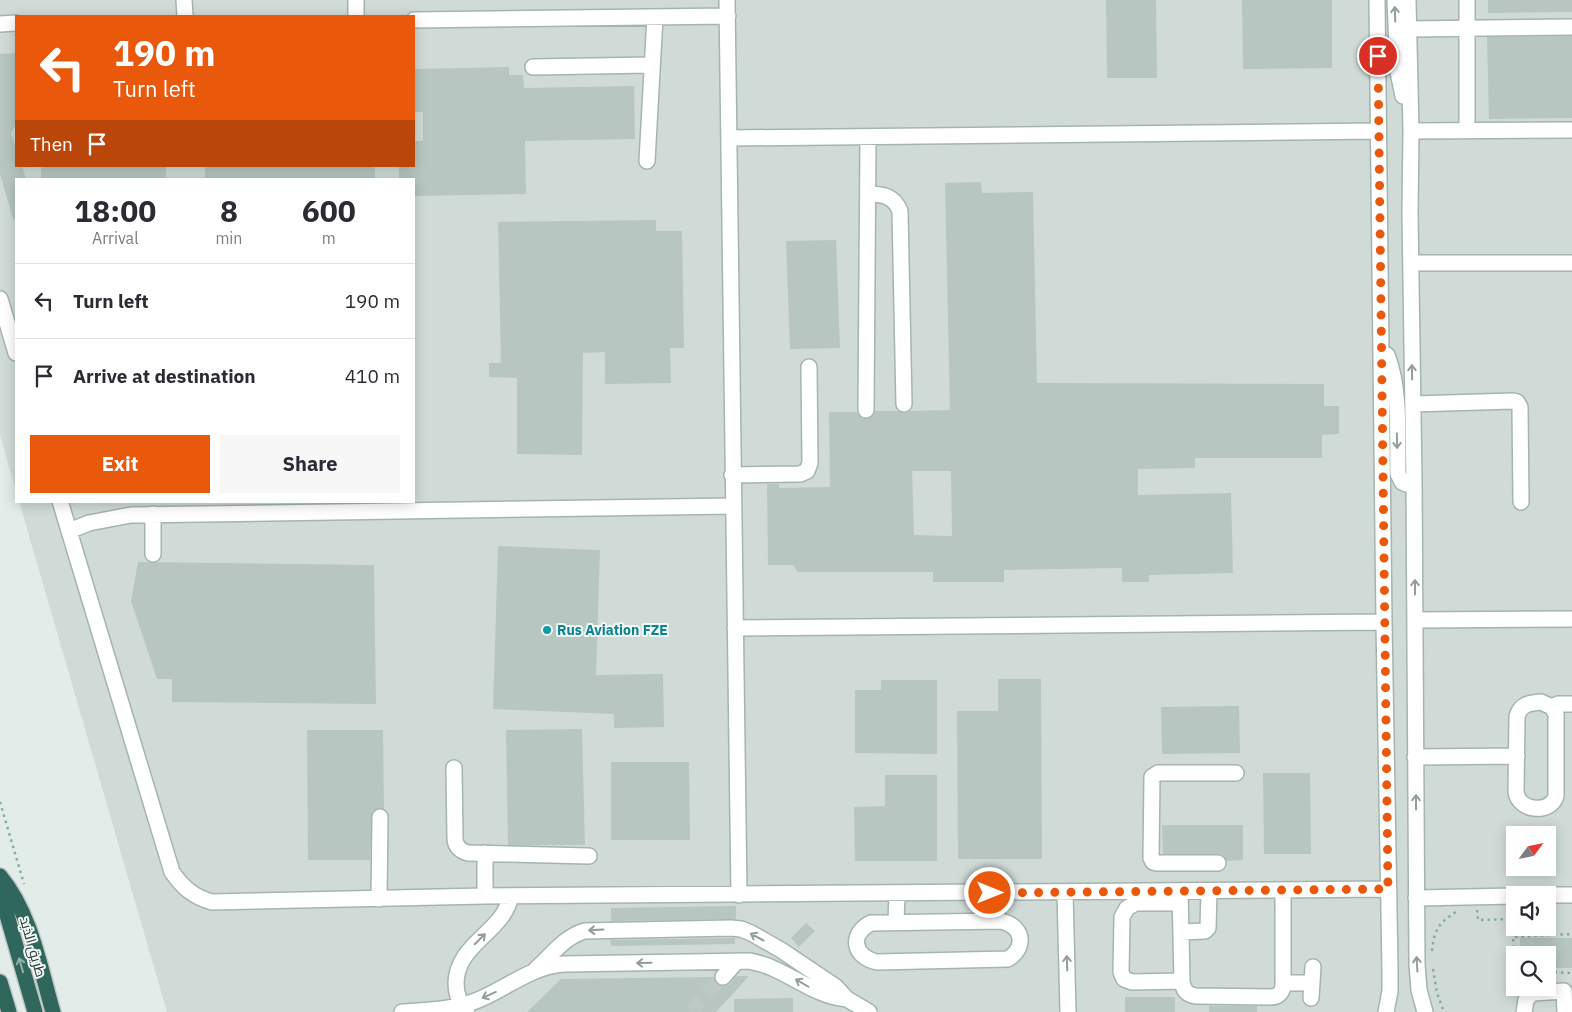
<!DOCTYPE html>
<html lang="en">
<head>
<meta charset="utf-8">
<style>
	body { margin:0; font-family:"IBM Plex Sans",Cairo,sans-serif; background:#f7f7f7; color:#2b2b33; height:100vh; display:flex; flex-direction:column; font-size:19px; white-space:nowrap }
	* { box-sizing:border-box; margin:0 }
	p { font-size:16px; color:#7c7c81 }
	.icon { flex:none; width:28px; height:28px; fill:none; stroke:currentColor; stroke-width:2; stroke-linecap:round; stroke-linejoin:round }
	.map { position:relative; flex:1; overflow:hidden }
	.sheet { position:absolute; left:15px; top:178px; width:400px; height:325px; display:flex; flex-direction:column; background:#fff; border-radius:0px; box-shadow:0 2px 12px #0003 }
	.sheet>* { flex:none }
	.guide { position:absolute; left:15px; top:15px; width:400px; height:152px; border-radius:0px; box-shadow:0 2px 12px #0003; background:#ea580c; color:#fff; overflow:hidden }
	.needle { width:32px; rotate:57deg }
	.buttons { position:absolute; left:1506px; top:826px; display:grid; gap:10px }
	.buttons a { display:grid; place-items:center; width:50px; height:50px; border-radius:0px; background:#fff; box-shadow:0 2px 12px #0003; font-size:25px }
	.pin { position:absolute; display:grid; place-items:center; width:42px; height:42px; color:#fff; margin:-21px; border:2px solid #fff; border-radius:50%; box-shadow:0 1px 5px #0007 }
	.me { position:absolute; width:55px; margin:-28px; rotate:90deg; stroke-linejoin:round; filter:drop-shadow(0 0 4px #0008) }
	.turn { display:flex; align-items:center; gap:18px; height:105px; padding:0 15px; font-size:22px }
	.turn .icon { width:65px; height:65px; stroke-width:2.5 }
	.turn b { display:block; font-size:35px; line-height:42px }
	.then { display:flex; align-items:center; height:48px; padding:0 15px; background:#0003; gap:10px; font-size:19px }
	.eta { display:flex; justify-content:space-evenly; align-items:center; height:85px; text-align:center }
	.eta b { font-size:30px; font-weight:700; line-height:35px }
	.primary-button { display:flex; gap:10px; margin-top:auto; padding:10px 15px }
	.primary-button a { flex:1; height:58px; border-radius:0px; background:#ea580c; color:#fff; font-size:20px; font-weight:700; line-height:58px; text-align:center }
	.primary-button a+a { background:#f7f7f7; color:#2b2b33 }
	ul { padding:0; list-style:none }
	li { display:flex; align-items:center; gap:15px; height:75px; padding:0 15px; border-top:1px solid #e1e1e2 }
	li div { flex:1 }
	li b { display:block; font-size:19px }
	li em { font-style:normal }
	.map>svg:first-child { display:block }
	.built { fill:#d0dbd7; fill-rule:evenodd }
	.building { fill:#b7c6c1; fill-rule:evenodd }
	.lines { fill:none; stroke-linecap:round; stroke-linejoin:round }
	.minor-tunnel { stroke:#bcc9c4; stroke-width:15; stroke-dasharray:15 8; stroke-linecap:butt }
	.minor-casing { stroke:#a5b4af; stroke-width:18 }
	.highway-casing { stroke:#c1c8c7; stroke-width:18 }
	.path { stroke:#84aea2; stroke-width:2.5; stroke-dasharray:2.5 4; stroke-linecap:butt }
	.minor { stroke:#fff; stroke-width:15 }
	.highway { stroke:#30675d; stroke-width:15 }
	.oneway { stroke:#919e9a }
	.oneway2 { stroke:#91b0a9 }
	.route { stroke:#ea580c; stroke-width:9; stroke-dasharray:0 16.2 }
	.culture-dot { fill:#0f9aa8; stroke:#f2f8f5; stroke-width:2 }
	.labels { text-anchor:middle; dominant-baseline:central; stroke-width:4; stroke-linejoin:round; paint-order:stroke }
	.culture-label { font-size:14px; font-weight:bold; fill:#0d838f; stroke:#f2f8f5; text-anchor:start }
	.street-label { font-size:14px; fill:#233c36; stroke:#f2f8f5 }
</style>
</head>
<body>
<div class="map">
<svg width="1572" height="1012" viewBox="0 0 1572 1012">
	<rect width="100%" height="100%" fill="#e2ece8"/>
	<path class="built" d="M0 0H1572V1012H167L19 501H414V179H16V491L0 435ZM16 16H414V166H16ZM1515 835H1548V868H1515ZM1515 895H1548V928H1515ZM1515 955H1548V988H1515Z"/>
	<path class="building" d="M1106 0H1156L1157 78H1107Z
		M1242 0H1332V68L1243 69Z
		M1488 0H1572V12L1488 13Z
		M1572 36V118L1489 119 1487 37Z
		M16 53V124L11 133 16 148V166H22L26 179H16V219H13L0 174V54Z
		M509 67V75H523L524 88 634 86 635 139 525 141 526 194 414 196V179H399V166H414V141H423V112H414V69Z
		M41 166H166V179H41Z
		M205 166H375V179H205Z
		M981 182 982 193 1033 192 1037 383 1324 384V406H1339V434L1322 435V458H1195V468L1138 469V495L1231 493 1233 573 1149 575V582H1122V568L1004 570V582H933V572H798L793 565H768L767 484H779V488L830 487 829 412H857L861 418 866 419 871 418 875 411H898L904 413 910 411 950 410 945 183ZM912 471H951L952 536 914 535Z
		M656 220V231H682L684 348H670L671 383 605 384V352L583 353 582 455 517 454V378L489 377V363H501L498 222Z
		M836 240 840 348 790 349 786 241Z
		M498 546 600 550 596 675 663 674 664 727 614 728V714L493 709Z
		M138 562 374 565 376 704 172 702V679H157L131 601Z
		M998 679H1041L1042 859H958L957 711H998Z
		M881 680H937V754L855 753V690H881Z
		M1239 706 1240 753 1162 754 1161 707Z
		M582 729 585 845H508L506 730Z
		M307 730H383L384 809 380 808 372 811 370 860H308Z
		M611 762H689L690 840H611Z
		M1263 773H1310L1311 854H1264Z
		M885 775H937V861H855L854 807 885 806Z
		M1162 825H1243V860L1227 861 1223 855 1218 854H1163Z
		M736 906V919H735L611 921V908Z
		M806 923 815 931 799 947 791 938Z
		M735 938V944L611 946 610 940Z
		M1520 938H1572V968H1548V955H1520Z
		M736 976H749L716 1012H527L561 979 714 977 716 984 722 986 730 984Z
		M1125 997H1175V1012H1125Z
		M793 998V1012H734V999Z
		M1209 1006H1257V1012H1209Z"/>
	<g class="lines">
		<path class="minor-tunnel" d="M691 1012 723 977"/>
		<defs>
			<path id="minor" d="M184 0 185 16
				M356 0V16
				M727 0 739 895
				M1377 0 1384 622 1390 969V991L1386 1012
				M1395 0 1398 72 1403 96
				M1408 0 1411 131 1410 213 1414 480 1417 964 1419 990 1425 1012
				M1467 0V131
				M414 20 728 16
				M0 24 16 23
				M1408 29 1572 27
				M533 67 652 65
				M1411 131 1572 130
				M729 138 1378 131
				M647 161 655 17
				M868 194C883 194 894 196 900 211L904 404
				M1411 263H1572
				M0 299 16 353
				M1387 355C1401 391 1397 436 1398 474L1402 482 1406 484 1414 480
				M1413 404 1513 401 1517 402 1520 407 1521 502
				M866 410 868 137
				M732 475 800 474 807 471 810 463 809 367
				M60 501 172 872C183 888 194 897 212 902L485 896 1389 889
				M153 514V554
				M69 531 89 523 131 515 733 506
				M1415 620 1572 619
				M735 628 1384 622
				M1541 702 1552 707 1556 714V796C1551 814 1519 812 1516 792L1517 716C1521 704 1529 703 1541 702Z
				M1552 707 1558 704H1572
				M1415 757 1517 756
				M454 768 455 838C455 846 460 851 468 853L589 856
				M1218 863H1157L1153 862 1151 858 1152 777 1158 773H1236
				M1180 891 1182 981C1183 990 1187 995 1196 996L1271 997C1278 997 1282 993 1283 986V891
				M1065 892 1068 1012
				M1548 895H1572
				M485 896V853
				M1416 898 1515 896
				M379 899 380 817
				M1180 903H1136L1127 908 1122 917 1121 972 1124 979 1132 982 1182 981
				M896 921 897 894
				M1001 921C1023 926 1027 947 1008 959L877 962C853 957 849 934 871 923Z
				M1181 932 1205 931 1208 928 1209 891
				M536 969C552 955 563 938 584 931L731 928 741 929 751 933 781 950 836 987 847 999 869 1012
				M723 977 737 961
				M1283 983H1312
				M1311 998 1313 967
				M402 1012C428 1010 454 1010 478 1000 507 988 532 966 564 964L749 961C786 967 810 996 847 999
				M467 1012C460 1004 456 994 456 983 457 943 503 933 511 896
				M1524 1012 1526 1000 1532 993 1564 991 1565 1012"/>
			<path id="highway" d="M0 876C31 913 40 967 53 1012
				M0 891 35 1012
				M0 982 9 1012"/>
		</defs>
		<use href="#minor" class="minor-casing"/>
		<use href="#highway" class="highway-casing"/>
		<path class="path" d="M0 802 24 884
			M1477 910 1478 920 1512 919 1513 937
			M1432 951C1434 931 1438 923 1456 912
			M1433 969 1437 993 1444 1012
			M1548 972 1572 973
			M1515 974 1513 937 1572 934"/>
		<use href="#minor" class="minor"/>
		<use href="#highway" class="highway"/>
	</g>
	<defs><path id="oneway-shaft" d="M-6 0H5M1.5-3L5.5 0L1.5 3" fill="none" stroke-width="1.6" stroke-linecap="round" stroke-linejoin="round" transform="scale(1.25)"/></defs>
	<g class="oneway">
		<use href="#oneway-shaft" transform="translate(1395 14) rotate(-92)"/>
		<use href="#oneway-shaft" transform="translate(1412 372) rotate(-91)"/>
		<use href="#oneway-shaft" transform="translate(1397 441) rotate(89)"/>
		<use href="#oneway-shaft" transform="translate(1415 587) rotate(-90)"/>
		<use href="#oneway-shaft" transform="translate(1416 802) rotate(-90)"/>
		<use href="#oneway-shaft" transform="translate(596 930) rotate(177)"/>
		<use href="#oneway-shaft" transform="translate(757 937) rotate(-152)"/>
		<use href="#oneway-shaft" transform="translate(480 939) rotate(-45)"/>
		<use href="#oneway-shaft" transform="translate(644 963) rotate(179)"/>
		<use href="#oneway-shaft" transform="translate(1067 963) rotate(-92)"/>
		<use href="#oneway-shaft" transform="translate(1417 964) rotate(-93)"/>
		<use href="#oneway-shaft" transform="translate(802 983) rotate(-150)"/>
		<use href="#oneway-shaft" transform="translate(489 995) rotate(156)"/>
	</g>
	<use class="oneway2" href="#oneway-shaft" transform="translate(21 965) rotate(-106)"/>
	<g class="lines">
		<path class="route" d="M990 893 1388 889 1378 56"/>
	</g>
	<circle class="culture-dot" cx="547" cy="630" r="5"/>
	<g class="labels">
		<g class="culture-label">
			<text x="557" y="630">Rus Aviation FZE</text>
		</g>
		<g class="street-label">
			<text transform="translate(33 947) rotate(74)">طريق الذيد</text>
		</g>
	</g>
</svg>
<div class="buttons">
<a><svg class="needle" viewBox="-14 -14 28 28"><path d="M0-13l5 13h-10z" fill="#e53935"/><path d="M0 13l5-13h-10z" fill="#7c7c81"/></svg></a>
<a><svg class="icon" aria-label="sound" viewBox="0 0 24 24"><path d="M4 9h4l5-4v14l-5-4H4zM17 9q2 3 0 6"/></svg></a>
<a><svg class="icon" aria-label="search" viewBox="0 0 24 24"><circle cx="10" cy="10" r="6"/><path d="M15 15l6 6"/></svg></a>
</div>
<div class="pin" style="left:1378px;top:56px;background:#d93025"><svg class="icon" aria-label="arrive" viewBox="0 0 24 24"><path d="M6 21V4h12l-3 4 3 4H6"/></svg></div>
<svg class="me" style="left:990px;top:893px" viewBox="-20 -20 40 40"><circle r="17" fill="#ea580c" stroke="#fff" stroke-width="3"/><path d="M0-11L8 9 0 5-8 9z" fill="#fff"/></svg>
<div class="guide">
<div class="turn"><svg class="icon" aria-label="left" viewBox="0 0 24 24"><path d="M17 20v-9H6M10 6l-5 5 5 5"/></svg><div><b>190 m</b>Turn left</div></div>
<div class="then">Then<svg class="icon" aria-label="arrive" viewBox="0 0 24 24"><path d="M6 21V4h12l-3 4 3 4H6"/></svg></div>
</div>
<section class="sheet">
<div class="eta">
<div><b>18:00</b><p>Arrival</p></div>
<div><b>8</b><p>min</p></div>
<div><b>600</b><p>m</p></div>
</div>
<ul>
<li><svg class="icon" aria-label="left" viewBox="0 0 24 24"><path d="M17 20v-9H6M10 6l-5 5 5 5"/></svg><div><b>Turn left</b></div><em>190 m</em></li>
<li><svg class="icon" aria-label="arrive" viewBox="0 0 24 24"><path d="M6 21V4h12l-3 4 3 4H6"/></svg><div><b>Arrive at destination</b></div><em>410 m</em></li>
</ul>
<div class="primary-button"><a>Exit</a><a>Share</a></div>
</section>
</div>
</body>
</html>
